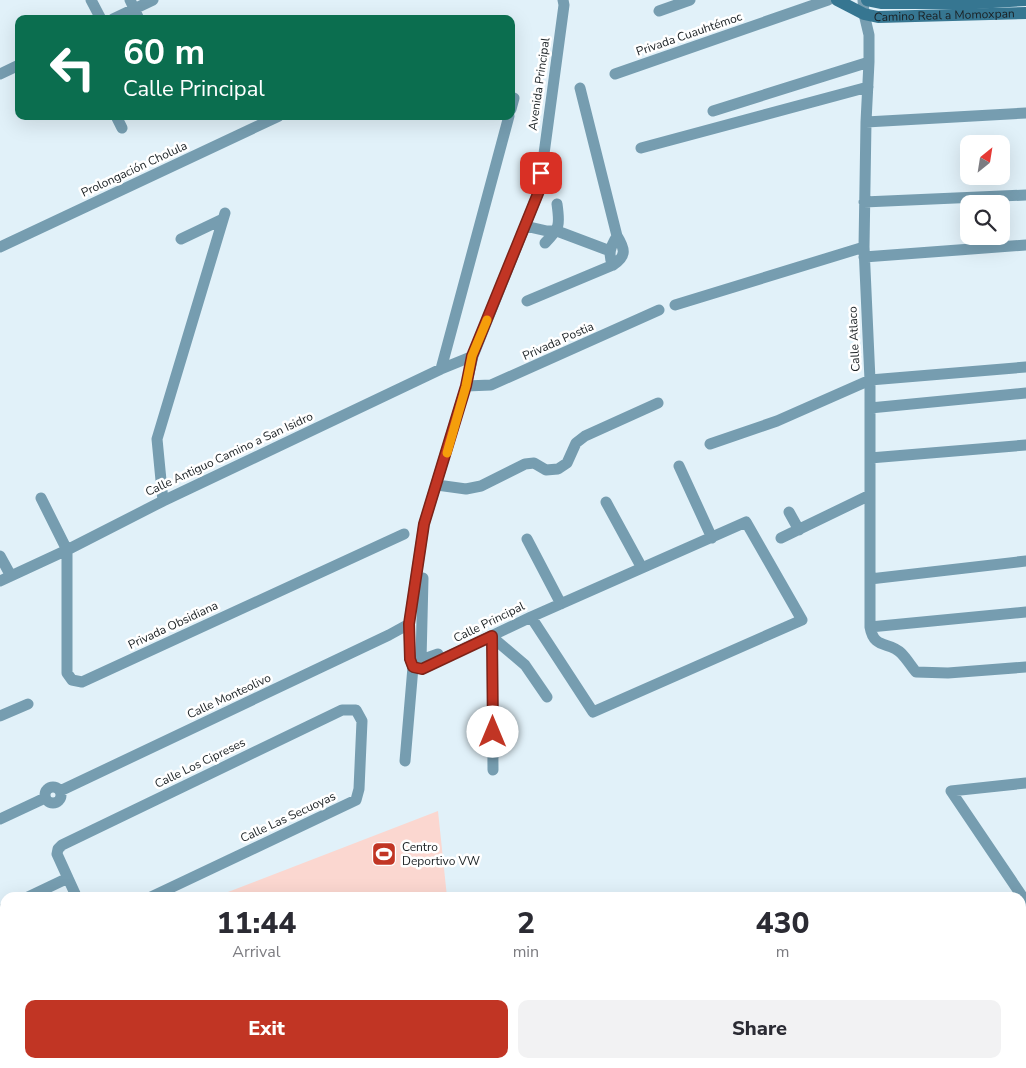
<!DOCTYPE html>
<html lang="en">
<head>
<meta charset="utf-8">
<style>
	body { margin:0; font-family:"Nunito Sans",sans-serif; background:#f2f2f3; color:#2b2b33; height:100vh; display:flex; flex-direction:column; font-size:19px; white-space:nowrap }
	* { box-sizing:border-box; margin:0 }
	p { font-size:16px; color:#7c7c81 }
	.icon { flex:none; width:28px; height:28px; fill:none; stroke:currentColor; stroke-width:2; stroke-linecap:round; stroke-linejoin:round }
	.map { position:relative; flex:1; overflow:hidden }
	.panel { position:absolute; left:0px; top:892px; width:1026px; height:176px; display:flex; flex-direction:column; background:#fff; border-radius:15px 15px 0 0; box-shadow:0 5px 20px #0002 }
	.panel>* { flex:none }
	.hud { position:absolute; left:15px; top:15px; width:500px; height:105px; border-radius:10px; box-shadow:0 5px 20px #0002; background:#0b6e4f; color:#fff; overflow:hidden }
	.needle { width:32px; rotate:30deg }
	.controls { position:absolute; left:960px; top:135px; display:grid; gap:10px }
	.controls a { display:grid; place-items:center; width:50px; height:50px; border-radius:10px; background:#fff; box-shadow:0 5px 20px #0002; font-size:25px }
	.pin { position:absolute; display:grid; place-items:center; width:42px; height:42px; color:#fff; margin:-21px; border-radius:10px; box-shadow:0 2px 8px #0006 }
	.me { position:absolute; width:55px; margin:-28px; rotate:0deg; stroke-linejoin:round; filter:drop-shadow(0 0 4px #0008) }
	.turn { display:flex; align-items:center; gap:18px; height:105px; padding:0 25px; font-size:22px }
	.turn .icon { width:65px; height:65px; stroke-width:2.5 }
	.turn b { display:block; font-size:35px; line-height:42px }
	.eta { display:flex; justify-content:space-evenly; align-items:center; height:85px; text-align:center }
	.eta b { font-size:30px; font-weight:800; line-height:35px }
	.cta { display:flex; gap:10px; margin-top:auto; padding:10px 25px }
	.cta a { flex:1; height:58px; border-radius:10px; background:#c13524; color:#fff; font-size:20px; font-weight:800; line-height:58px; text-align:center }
	.cta a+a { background:#f2f2f3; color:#2b2b33 }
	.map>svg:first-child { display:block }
	.green { fill:#fbd7d0 }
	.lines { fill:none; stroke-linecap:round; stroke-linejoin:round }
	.street { stroke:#769db0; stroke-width:11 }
	.secondary { stroke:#367691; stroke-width:12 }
	.route-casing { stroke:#7d2217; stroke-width:12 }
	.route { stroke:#c13524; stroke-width:9 }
	.slow { stroke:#f59e0b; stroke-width:9 }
	.labels { text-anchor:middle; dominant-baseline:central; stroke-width:5; stroke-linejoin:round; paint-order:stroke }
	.street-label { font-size:12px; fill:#1a2023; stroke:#fff }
	.poi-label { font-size:12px; fill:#1a2023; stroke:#fff; text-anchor:start }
</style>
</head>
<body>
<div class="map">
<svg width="1026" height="1068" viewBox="0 0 1026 1068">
	<rect width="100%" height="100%" fill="#e1f1f9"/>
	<path class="green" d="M438 811 447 897H215Z
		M5 1016V1064H466V1068H0V1019Z"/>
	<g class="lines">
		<path class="street" d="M91 0 101 19
			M130 0 139 19
			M863 0 864 14 869 35V62L866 122 864 247 870 380V627C874 650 889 641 901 653 907 659 911 666 916 672L948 673 1026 667
			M659 11 690 0
			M113 19 153 0
			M0 74 19 65
			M615 74 828 0
			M580 88 617 236
			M511 109 514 98
			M713 111 869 62
			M116 116 122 128
			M866 122 1026 113
			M641 148 868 87
			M864 202 1026 195
			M525 226 547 231H557L610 251
			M617 236C625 249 627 256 613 265 607 254 611 246 617 236Z
			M181 239 223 219
			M545 243C560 228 560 225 557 204
			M0 247 279 116
			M864 257 1026 245
			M527 301 613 265
			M675 305 864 247
			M441 369 509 116
			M466 386 491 385 659 310
			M870 408 1026 393
			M710 444 777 421 870 380 1026 367
			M870 458 1026 445
			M679 466 712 538
			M437 485 466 489 481 486 525 464 534 463 546 470 558 469 567 463 576 443 585 436 658 403
			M41 498 67 550V673L72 680 82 682 404 534
			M163 501 157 439 225 213
			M606 502 642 568
			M789 512 799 530
			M781 538 870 495
			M527 539 561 604
			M0 556 11 576
			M423 578 421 660 438 654
			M870 579 1026 561
			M0 581 67 550 163 501 441 369 473 356
			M870 627 1026 612
			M492 637 525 665 547 697
			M492 652V637L493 770
			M413 667 422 669 531 617 746 522 802 620 593 712 531 617
			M0 716 28 704
			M405 761 413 667 410 659 409 624 424 524 466 386 473 356 539 191 564 5 563 0
			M1026 783 951 791 1026 902
			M45 795a8 8 0 1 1 16 0a8 8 0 1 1-16 0Z
			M60 791 389 635 409 624
			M0 819 45 798
			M26 898 68 878
			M77 898 57 854 58 849 62 845 342 710H356L362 721 359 789 356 800 149 898
			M0 910 5 908
			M0 998 5 996
			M717 1064 719 1068
			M688 1068 698 1064
			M856 1068 864 1064"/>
		<g class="secondary">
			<path id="s1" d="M837 0 864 14 878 17 1026 13"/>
			<path d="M867 0 882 3H976L1026 0"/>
		</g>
	</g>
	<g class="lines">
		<defs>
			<path id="route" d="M493 732 492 636 422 669 413 667 410 659 409 624 424 524 466 386 472 356 539 191 541 173"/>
		</defs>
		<use href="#route" class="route-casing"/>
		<use href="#route" class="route"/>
		<path class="slow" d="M447 453 466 386 472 356 487 320"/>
	</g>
	<defs>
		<symbol id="stadium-square" viewBox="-11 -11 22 22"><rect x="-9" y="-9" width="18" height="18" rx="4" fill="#c13524" stroke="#fff"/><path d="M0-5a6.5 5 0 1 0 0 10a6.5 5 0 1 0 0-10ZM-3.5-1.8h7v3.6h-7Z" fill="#fff"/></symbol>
	</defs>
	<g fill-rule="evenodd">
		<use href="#stadium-square" x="370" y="840" width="28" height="28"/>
	</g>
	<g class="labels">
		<g class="street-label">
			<text stroke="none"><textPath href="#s1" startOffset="111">Camino Real a Momoxpan</textPath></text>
			<text transform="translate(689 34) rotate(-19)">Privada Cuauhtémoc</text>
			<text transform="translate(539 84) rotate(-82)">Avenida Principal</text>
			<text transform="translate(134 169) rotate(-25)">Prolongación Cholula</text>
			<text transform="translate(854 339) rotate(-93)">Calle Atlaco</text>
			<text transform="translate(558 341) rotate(-24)">Privada Postia</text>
			<text transform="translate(229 454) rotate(-25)">Calle Antiguo Camino a San Isidro</text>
			<text transform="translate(489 622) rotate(-26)">Calle Principal</text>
			<text transform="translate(173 625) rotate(-25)">Privada Obsidiana</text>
			<text transform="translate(229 696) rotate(-25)">Calle Monteolivo</text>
			<text transform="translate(200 763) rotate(-26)">Calle Los Cipreses</text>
			<text transform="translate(288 817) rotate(-25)">Calle Las Secuoyas</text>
		</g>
		<g class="poi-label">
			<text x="402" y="847">Centro<tspan x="402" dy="14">Deportivo VW</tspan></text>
		</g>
	</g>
</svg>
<div class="controls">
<a><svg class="needle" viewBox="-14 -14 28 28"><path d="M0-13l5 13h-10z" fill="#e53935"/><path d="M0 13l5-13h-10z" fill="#7c7c81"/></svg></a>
<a><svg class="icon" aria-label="search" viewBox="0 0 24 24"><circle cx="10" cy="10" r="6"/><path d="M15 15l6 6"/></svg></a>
</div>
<div class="pin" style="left:541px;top:173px;background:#d93025"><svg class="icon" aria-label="arrive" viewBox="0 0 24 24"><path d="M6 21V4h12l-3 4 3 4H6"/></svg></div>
<svg class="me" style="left:493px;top:732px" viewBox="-20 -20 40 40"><circle r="19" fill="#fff"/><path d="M0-13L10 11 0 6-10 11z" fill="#c13524"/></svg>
<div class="hud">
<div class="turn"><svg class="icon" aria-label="left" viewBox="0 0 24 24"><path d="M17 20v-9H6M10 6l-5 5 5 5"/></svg><div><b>60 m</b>Calle Principal</div></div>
</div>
<section class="panel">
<div class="eta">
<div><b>11:44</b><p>Arrival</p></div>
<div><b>2</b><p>min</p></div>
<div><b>430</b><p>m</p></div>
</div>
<div class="cta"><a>Exit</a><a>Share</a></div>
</section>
</div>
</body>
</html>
